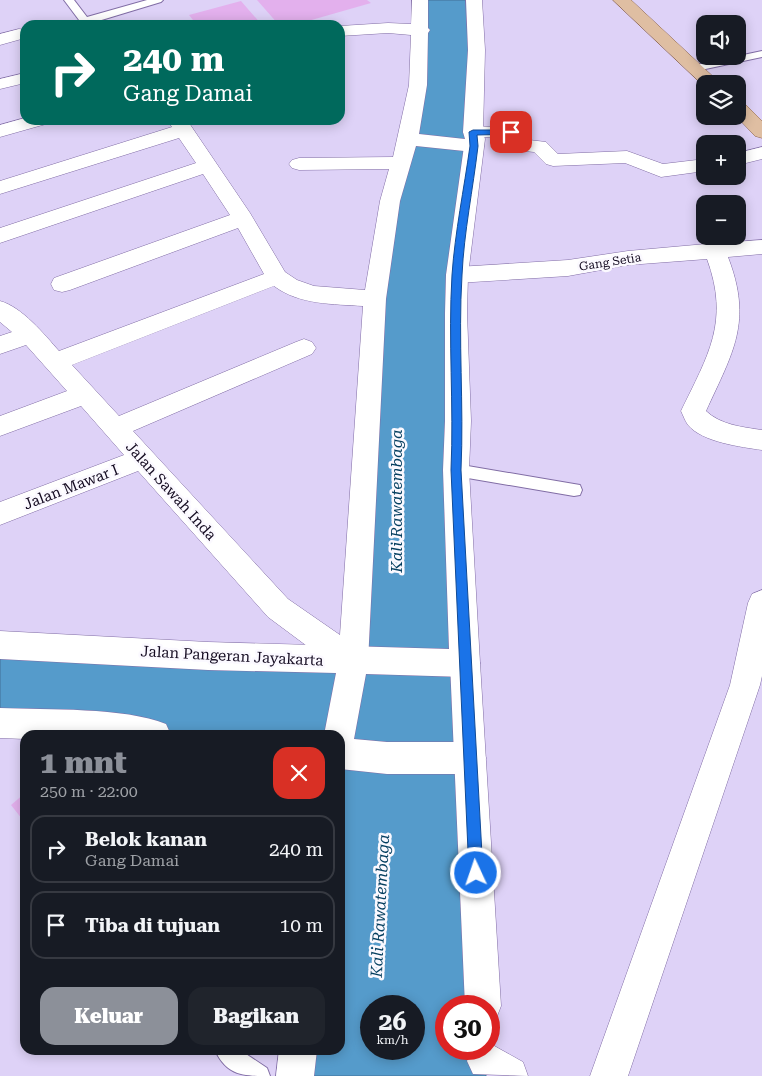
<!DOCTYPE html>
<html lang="id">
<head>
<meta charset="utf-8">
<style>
	body { margin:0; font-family:"Roboto Serif",serif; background:#20242c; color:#f1f3f6; height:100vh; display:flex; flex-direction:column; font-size:19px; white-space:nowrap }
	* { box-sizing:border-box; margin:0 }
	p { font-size:16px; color:#9ea1a6 }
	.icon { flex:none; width:28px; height:28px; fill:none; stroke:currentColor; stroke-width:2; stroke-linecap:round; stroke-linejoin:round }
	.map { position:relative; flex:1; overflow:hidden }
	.sheet { position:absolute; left:20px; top:730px; width:325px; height:325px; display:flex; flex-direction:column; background:#171b24; border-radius:15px; box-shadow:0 2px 12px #0003 }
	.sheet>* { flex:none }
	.banner { position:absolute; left:20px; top:20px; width:325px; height:105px; border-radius:15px; box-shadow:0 2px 12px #0003; background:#00695c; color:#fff; overflow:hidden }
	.tools { position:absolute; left:696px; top:15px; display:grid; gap:10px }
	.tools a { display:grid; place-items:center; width:50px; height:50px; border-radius:10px; background:#171b24; box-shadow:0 2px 12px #0003; font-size:25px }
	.speed { position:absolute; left:360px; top:995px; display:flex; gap:10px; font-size:25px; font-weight:700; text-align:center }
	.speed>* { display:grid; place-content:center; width:65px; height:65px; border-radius:50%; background:#171b24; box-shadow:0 2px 12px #0003; line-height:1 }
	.speed small { font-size:12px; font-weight:400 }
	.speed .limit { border:8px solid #d22; background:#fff; color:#111 }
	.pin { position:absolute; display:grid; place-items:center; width:42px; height:42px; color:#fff; margin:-21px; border-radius:10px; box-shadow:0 2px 8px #0006 }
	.me { position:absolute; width:55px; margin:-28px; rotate:357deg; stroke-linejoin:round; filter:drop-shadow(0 0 4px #0008) }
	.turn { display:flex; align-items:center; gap:18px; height:105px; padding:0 20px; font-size:22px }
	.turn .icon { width:65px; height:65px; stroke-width:2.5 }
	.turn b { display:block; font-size:35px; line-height:42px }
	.round { display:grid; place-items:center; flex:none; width:52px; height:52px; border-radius:15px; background:#20242c }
	.headline { display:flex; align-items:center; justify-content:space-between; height:85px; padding:0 20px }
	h1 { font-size:30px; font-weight:800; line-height:38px; color:#8c9099 }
	.action { display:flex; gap:10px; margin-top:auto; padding:10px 20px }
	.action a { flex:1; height:58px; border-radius:15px; background:#8c9099; color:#fff; font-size:20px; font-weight:800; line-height:58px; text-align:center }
	.action a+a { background:#20242c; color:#f1f3f6 }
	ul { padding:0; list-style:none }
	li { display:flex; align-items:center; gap:15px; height:68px; margin:0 10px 8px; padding:0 10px; border:2px solid #363941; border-radius:15px }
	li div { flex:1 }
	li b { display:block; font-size:19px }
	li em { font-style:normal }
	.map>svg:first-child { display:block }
	.water { fill:#559bcb; stroke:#427098; fill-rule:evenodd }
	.building { fill:#e3b0ed }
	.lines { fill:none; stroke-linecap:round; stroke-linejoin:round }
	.lane-casing { stroke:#816da5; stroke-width:2 }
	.street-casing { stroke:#816da5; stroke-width:1 }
	.secondary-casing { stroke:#816da5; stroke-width:1 }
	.primary-casing { stroke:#8a634d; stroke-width:1 }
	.lane { fill:#fff; fill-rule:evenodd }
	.street { fill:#fff; fill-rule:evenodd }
	.secondary { fill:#fff; fill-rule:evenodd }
	.primary { fill:#dfbea2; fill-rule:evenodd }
	.route { fill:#1a73e8; stroke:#114b97 }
	.labels { text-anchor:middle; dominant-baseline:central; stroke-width:5; stroke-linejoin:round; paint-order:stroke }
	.far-street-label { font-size:12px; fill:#140b21; stroke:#fbf9ff }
	.street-label { font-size:15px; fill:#140b21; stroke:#fbf9ff }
	.water-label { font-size:16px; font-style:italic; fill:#043e5f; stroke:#fbf9ff }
</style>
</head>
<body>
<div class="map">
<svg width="762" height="1076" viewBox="0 0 762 1076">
	<rect width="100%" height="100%" fill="#ded2f7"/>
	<path class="water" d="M420 0H474L457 275 465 663 483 1006H446V1049H485L486 1076H295L298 1050H340V735H155L0 723V645L352 662 375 299 408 139ZM371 1006H414V1049H371Z"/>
	<path class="building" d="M257 0H367L371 3 294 25H279Z
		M241 1 262 25H197L189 15Z
		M25 793V816L22 819 11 805Z"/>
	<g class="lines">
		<defs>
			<path id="lane" d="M64 0H74L87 17 147 0H163L161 2 85 25H72L79 20Z
				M762 51V57L696 71 691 68 696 65Z
				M456 464 574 484 580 485 582 490 580 495 574 496 456 476 451 474 448 470 451 466Z
				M215 1050H240L267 1068 270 1076C243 1076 227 1076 215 1050Z"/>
			<path id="street" d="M412 0H428V28L430 30 428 33 427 85 419 134 474 140 481 142 484 146 481 150 474 152 416 146 400 201 386 299 368 662 364 672 353 676 342 672 268 617 138 471 0 525V502L124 455 81 406 0 436V416L67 391 26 345 0 354V336L12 332 0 322V301C22 307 44 334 59 351L264 274 238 228 70 290 62 292 54 290 51 284 54 278 230 215 203 174 0 243V228L196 163 179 138 0 194V181L172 127 167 120H187L250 213 285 272 297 280 314 286 365 290 380 201 389 169 299 170 292 168 289 164 292 160 299 158 393 157 409 85 411 35 388 33 340 36V26L388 23 411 24ZM274 286C299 305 334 304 363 306L340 635 288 599 133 431 312 354 316 348 312 342 304 339 296 342 119 416 72 365Z
				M19 29 25 30V38L0 45V34Z
				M25 73V83L0 89V79Z
				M25 118V120H49L46 124 0 137V125Z
				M473 126 518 128 521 132V139L546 142 558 154 627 151 663 164 705 159V171L661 177 625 163 553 166 546 164 534 152 505 149 502 145V138L466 136 463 132 466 128Z
				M762 147V159L738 165V153Z
				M762 240V254L728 257C753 322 733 352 706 411 721 425 742 427 762 430V450C741 447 702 442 688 425 685 421 683 415 681 411 708 355 730 322 707 259L628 265 568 276 457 283 449 280 446 275 449 270 457 267 568 260 628 251 706 244 714 242 719 243Z
				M762 590V676L760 685 628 1076H590L730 685 748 603 752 594Z
				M465 649 476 653 480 663 501 1006 496 1019 489 1022V1006H465L450 663 454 653Z
				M489 1043 523 1062 528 1076 473 1074 467 1061 472 1049H489Z
				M279 1050H317L314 1076H276Z"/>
			<path id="secondary" d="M466 0H482L485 50 483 132 485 139 468 275 467 313 471 421 469 470 480 663 476 673 465 677 366 674 354 739 387 742H470L481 747 486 758 481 769 470 774H387L340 769V735H324L336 673 208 670 0 659V631L208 642 449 649 443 470 445 421V313L446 275 465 139 463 132 468 50Z
				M0 708C47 710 124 707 166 724L171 735H25V739L0 738Z"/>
			<path id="primary" d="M613 0H631L721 84H705V87Z
				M738 102 745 104 762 121V138L755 136 736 116H738Z"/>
		</defs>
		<use href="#lane" class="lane-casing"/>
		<use href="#street" class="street-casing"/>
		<use href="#secondary" class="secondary-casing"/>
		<use href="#primary" class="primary-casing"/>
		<use href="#lane" class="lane"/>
		<use href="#street" class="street"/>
		<use href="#secondary" class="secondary"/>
		<use href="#primary" class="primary"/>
	</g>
	<path class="route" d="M511 130 515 132 514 134 477 135 478 146C473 189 464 232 462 275 458 340 464 405 461 470L483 873 481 878 476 880 471 878 469 873 451 470C454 405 448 340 452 275 455 232 464 189 470 146L469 132 473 130Z"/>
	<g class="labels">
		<g class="far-street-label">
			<text transform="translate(610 262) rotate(-9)">Gang Setia</text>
		</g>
		<g class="street-label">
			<text transform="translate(71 487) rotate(-21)">Jalan Mawar I</text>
			<text transform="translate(171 491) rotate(48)">Jalan Sawah Inda</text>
			<text transform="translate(232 656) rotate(3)">Jalan Pangeran Jayakarta</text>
		</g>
		<g class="water-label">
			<text transform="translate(396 501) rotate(-90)">Kali Rawatembaga</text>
			<text transform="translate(380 906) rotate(-87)">Kali Rawatembaga</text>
		</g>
	</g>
</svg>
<div class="tools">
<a><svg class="icon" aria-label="sound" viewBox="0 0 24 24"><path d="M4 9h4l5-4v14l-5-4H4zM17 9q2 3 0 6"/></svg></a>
<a><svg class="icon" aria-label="layers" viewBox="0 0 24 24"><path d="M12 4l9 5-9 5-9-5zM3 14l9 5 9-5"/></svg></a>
<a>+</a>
<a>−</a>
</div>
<div class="speed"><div>26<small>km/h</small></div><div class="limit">30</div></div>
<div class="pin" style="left:511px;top:132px;background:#d93025"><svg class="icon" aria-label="arrive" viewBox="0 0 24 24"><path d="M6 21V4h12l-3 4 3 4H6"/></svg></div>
<svg class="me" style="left:476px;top:873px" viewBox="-20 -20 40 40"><circle r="17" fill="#1a73e8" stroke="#fff" stroke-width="3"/><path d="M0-11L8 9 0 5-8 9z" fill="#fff"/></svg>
<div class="banner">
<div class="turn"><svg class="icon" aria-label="right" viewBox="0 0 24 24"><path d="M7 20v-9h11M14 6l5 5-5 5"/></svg><div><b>240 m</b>Gang Damai</div></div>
</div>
<section class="sheet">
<div class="headline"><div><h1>1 mnt</h1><p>250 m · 22:00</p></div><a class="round" style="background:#d93025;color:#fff"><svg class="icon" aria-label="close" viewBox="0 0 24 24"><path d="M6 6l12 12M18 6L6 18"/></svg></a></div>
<ul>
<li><svg class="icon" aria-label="right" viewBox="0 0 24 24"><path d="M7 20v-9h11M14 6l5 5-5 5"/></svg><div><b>Belok kanan</b><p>Gang Damai</p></div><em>240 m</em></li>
<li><svg class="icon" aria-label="arrive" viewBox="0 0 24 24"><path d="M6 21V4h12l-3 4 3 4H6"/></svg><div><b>Tiba di tujuan</b></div><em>10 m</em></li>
</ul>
<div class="action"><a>Keluar</a><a>Bagikan</a></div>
</section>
</div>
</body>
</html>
